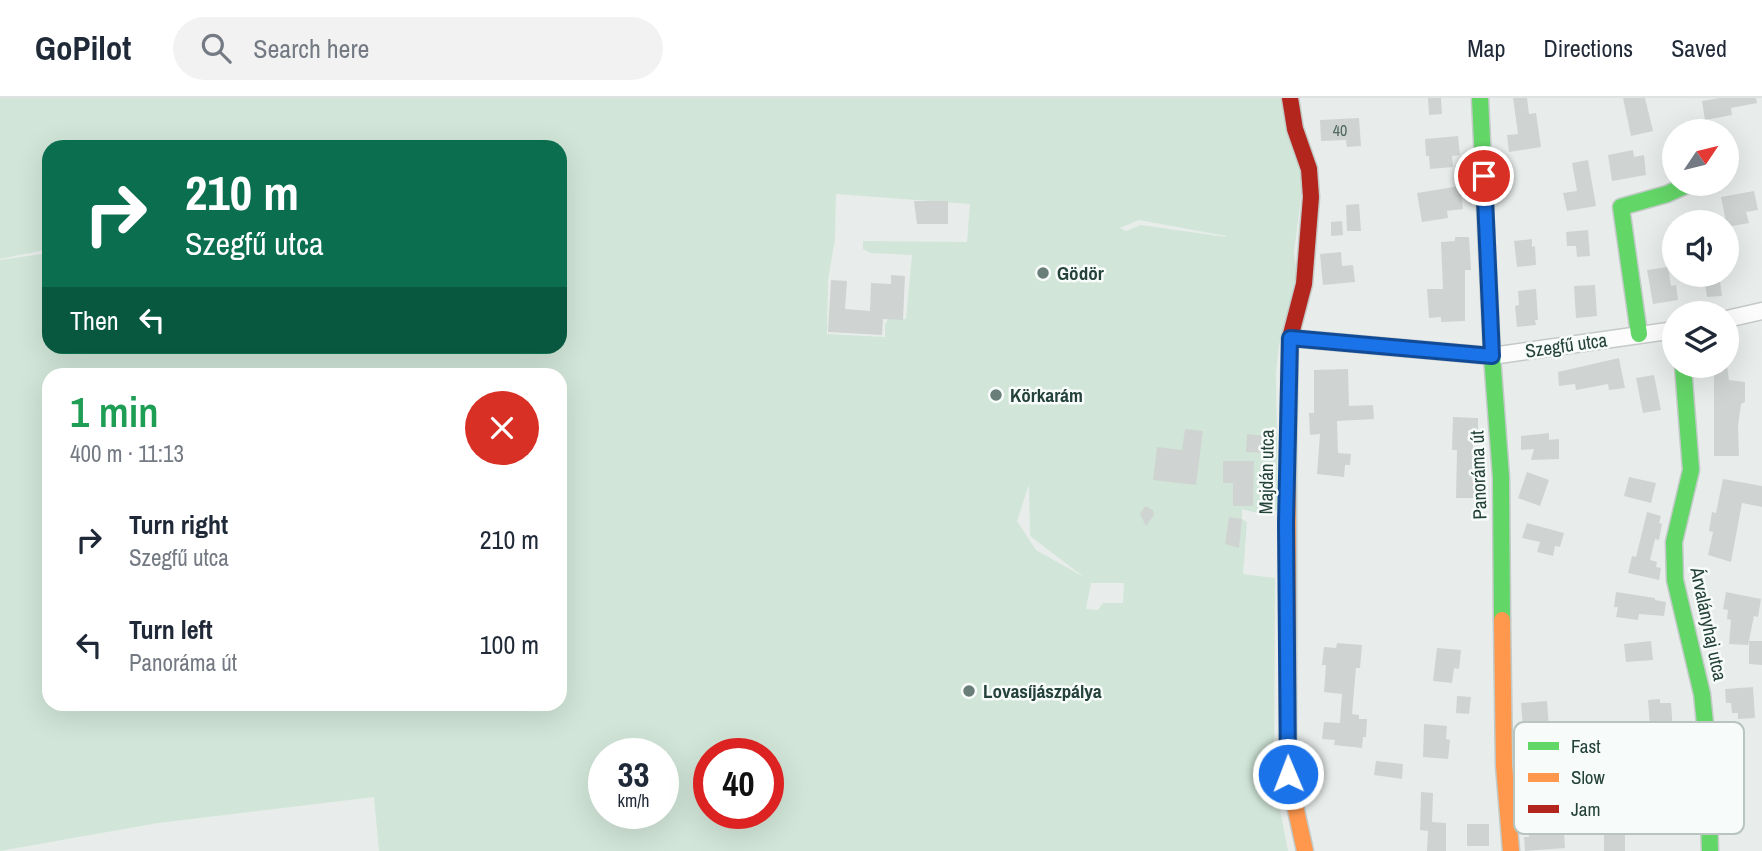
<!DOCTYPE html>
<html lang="en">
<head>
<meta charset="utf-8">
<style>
	body { margin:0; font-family:"Archivo Narrow",sans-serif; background:#f2f2f3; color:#1f2937; height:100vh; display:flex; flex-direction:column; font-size:26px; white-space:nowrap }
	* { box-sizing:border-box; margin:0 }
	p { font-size:23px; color:#747a83 }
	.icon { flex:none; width:38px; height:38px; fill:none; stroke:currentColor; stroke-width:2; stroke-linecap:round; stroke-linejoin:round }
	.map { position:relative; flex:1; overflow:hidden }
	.panel { position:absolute; left:42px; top:270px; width:525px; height:343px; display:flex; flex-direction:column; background:#fff; border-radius:21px; box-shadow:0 7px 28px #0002 }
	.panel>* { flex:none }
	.guide { position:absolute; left:42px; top:42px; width:525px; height:214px; border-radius:21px; box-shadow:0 7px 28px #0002; background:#0b6e4f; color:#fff; overflow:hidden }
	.needle { width:46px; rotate:55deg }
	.fabs { position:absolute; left:1662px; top:21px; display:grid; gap:14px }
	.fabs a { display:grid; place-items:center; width:77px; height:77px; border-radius:50%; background:#fff; box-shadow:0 7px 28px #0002; font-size:35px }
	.speed { position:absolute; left:588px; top:640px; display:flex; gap:14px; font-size:35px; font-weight:700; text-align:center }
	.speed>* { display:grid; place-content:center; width:91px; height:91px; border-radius:50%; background:#fff; box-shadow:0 7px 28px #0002; line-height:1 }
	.speed small { font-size:18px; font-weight:400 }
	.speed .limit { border:10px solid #d22; background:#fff; color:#111 }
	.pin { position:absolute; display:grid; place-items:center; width:60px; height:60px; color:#fff; margin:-30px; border:4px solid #fff; border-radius:50%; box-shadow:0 2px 7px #0007 }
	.me { position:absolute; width:77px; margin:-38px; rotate:359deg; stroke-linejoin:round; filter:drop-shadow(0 0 5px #0008) }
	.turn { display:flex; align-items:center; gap:24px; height:147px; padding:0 28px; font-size:32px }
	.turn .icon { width:91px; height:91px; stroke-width:2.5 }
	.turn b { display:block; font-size:49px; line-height:60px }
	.then { display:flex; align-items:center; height:66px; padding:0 28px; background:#0003; gap:14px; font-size:26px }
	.round { display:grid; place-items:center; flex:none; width:74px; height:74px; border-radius:37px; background:#f2f2f3 }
	.headline { display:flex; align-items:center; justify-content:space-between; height:119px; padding:0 28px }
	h1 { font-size:42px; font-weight:600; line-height:52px; color:#1e9e55 }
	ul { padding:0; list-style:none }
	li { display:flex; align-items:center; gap:21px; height:105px; padding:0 28px }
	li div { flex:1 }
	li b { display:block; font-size:26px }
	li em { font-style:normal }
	header { display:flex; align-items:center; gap:42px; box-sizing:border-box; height:98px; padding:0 35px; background:#fff; border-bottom:2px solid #e0e1e3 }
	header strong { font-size:33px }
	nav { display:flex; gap:38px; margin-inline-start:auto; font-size:24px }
	.search { width:490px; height:63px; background:#f2f2f3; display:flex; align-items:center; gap:18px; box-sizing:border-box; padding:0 24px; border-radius:38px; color:#747a83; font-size:26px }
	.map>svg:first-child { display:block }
	.green { fill:#d1e6d8; fill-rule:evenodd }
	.building { fill:#cfd4d2 }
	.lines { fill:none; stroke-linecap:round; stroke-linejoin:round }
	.street-casing { stroke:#c5cac8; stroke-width:19 }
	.fast-casing { stroke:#c3cbc8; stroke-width:19 }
	.slow-casing { stroke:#c3cbc8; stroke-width:19 }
	.jam-casing { stroke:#c3cbc8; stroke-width:19 }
	.street { stroke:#fcfcfc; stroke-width:16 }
	.fast { stroke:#63d668; stroke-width:16 }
	.slow { stroke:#ff974d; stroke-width:16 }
	.jam { stroke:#b3261e; stroke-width:16 }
	.route-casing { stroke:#114b97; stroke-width:18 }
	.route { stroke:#1a73e8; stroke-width:12 }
	.poi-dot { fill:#697e78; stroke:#f7fbf9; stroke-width:2.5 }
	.labels { text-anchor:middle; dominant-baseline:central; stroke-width:5; stroke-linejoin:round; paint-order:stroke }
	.number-label { font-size:16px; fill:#506761 }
	.poi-label { font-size:19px; font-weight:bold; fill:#24423a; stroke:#f7fbf9; text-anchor:start }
	.street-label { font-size:19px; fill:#24423a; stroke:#f7fbf9 }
	.key { fill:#f7fbf9; stroke:#b8c4c0; stroke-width:2 }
	.key-label { font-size:19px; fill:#24423a }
</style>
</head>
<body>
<header>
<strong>GoPilot</strong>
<div class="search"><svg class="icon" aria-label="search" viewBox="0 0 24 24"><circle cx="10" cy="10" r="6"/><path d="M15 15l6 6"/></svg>Search here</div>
<nav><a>Map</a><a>Directions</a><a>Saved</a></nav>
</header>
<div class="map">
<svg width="1762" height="753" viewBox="0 0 1762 753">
	<rect width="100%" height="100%" fill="#e8edeb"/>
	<path class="green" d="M0 0H1287L1301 72V100L1294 154 1298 184 1279 247 1276 275 1278 411C1268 420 1254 414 1242 411V421L1247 424 1243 476 1275 480 1274 680 1288 753H379L374 699 158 725 0 753V162L49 155V248H560V49H49V151L0 161ZM836 96 970 106 967 144 863 143V151L871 155 912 157 906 221H888L885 227V239L827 236 828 182 835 141ZM1139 122 1226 138V139L1141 127 1126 133 1120 130ZM49 276H560V606H49ZM1029 386 1030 438 1084 479 1036 452 1017 423ZM1091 485H1124L1123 505H1103L1098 512 1086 511ZM604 656H663V716H604ZM709 656H768V716H709Z"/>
	<path class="building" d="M1428 0H1441L1442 16 1429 17Z
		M1513 0H1527L1529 16 1536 15 1541 49 1509 54 1507 37 1518 36Z
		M1623 0H1645L1653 33 1631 38Z
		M1719 0H1756L1757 5 1731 10 1732 17 1705 22 1702 3Z
		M1359 20 1361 48 1347 49 1346 42 1321 43 1320 22Z
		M1458 38 1460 57 1452 58 1453 69 1430 71 1429 58H1426L1425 41Z
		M1633 52 1634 59 1644 57 1646 77 1612 83 1608 57Z
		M1588 62 1596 108 1567 113 1563 95 1577 93 1572 65Z
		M1460 88 1463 111 1447 113 1448 120 1422 124 1417 95Z
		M1754 93 1758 112 1746 114 1749 125 1727 129 1721 99Z
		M914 103H948V126H917Z
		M1359 106 1361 133H1347L1346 107Z
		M1342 123 1343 137 1331 138V124Z
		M1588 132 1590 158 1577 159 1576 148H1567L1566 134Z
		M1455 139H1469L1471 172H1465V223L1441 224V219L1429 220 1427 191H1443L1441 144 1455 143Z
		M1532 141V149L1535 148 1536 167 1517 169 1514 143Z
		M1341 154 1342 168 1353 167 1355 184 1323 187 1320 156Z
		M1668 169 1671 188 1676 187 1678 202 1653 206 1647 172Z
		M891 177 905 178 903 222 883 221 882 237 828 234 831 182 847 183 845 211 870 213 871 185 891 186Z
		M1704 177H1719L1722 198 1707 199Z
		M1595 187 1597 218 1576 220 1574 188Z
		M1536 191 1538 222H1535L1536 227 1517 229 1515 208 1519 207 1518 193Z
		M1619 260 1625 290 1609 292 1608 286 1576 292 1575 286 1559 288 1558 274Z
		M1714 268H1727L1729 282 1745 284V304L1741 306 1738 328 1739 358H1714Z
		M1348 271 1349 308 1373 307 1374 321 1337 323 1338 355 1351 356 1350 367H1345L1344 379 1317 376 1320 336 1310 337 1309 315H1314V272Z
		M1654 277 1661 312 1643 315 1636 280Z
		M1453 319 1478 320V340L1473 339V367H1482V387H1477V400H1456L1457 352H1452Z
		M1185 331 1203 333 1196 387 1153 382 1157 349 1182 352Z
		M1549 335V342L1559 341V361L1531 362 1534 351 1521 352V338Z
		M1247 336 1266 338 1265 355 1246 354Z
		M1223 363H1254L1253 408H1233V385H1223Z
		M1527 374 1549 382 1540 408 1518 400Z
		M1629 379 1656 385 1651 405 1624 398Z
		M1723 381 1762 388V409L1742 405 1731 464 1708 457 1713 434 1709 433 1712 414 1716 415Z
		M1145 408 1153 412 1154 417 1146 428 1140 416Z
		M1647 414 1661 418 1659 425 1662 426 1659 442 1655 441 1650 462 1657 464 1656 469 1661 470 1659 482 1628 475 1632 458 1636 459Z
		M1229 419 1242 421 1239 450 1225 446Z
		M1527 425 1564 435 1560 449 1555 448 1553 458 1537 454 1540 444 1522 440Z
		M1616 494 1655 500V502L1666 504 1664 518 1639 516 1638 522 1616 519 1618 509H1614Z
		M1726 494 1761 501 1758 519 1754 518 1748 547 1729 546 1731 522 1727 521 1728 512 1723 511Z
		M1651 543 1653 562 1626 564 1624 546Z
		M1749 543H1762V567L1749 566Z
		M1337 545 1362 547 1360 570H1356L1352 616 1359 617V621H1367L1366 639H1363L1362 650 1334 647 1335 642 1322 641 1324 624 1340 625 1342 596 1324 594 1326 567H1322L1324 549 1336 550Z
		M1437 550 1461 552 1459 571 1454 570 1452 585 1433 583Z
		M1753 589 1755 620 1738 621V615H1732L1731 605H1726L1725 591Z
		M1457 598 1471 599 1469 616 1456 615Z
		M1660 601V605H1671L1674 646H1681L1682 667 1661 668 1658 630H1650L1648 602Z
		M1547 603 1550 642 1548 662 1527 660 1529 629 1523 630 1521 605Z
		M1424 626 1447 628 1446 641 1450 642 1448 661 1423 659Z
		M1376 663 1403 666 1402 681 1374 677Z
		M1421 694 1433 695 1432 724 1446 725V753H1427L1428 733 1420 732Z
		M1467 726H1489V748H1467Z
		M1547 729 1551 735 1564 734 1565 750 1525 753 1524 739H1529L1528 730Z
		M1604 733H1625V753H1604Z"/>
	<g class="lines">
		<defs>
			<path id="street" d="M1727 221 1762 213
				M1290 240 1492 258 1675 232"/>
			<path id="fast" d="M1480 0 1492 258 1501 379 1502 522
				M1639 236 1621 109 1667 96 1689 86
				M1683 268 1691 372 1674 444 1675 482 1702 596 1707 645 1710 753"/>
			<path id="slow" d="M1288 352V676L1305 753
				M1502 522 1504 667 1511 753"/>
			<path id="jam" d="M1288 352 1290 240 1304 186 1311 99 1309 71 1295 31 1290 0"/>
		</defs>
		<use href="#street" class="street-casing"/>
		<use href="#fast" class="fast-casing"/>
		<use href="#slow" class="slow-casing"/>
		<use href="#jam" class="jam-casing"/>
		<use href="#street" class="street"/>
		<use href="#fast" class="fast"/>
		<use href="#slow" class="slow"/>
		<use href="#jam" class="jam"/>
	</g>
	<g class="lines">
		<defs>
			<path id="route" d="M1288 676 1286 425 1290 240 1492 258 1484 78"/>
		</defs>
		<use href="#route" class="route-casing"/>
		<use href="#route" class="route"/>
	</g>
	<g class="poi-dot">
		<circle cx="1043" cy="175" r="7"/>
		<circle cx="996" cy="297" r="7"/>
		<circle cx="969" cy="593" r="7"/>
	</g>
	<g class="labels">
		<g class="number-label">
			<text x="1340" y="32">40</text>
		</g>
		<g class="poi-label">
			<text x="1057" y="175">Gödör</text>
			<text x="1010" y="297">Körkarám</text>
			<text x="983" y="593">Lovasíjászpálya</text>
		</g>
		<g class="street-label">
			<text transform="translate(1566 247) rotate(-8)">Szegfű utca</text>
			<text transform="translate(1266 374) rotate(-89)">Majdán utca</text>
			<text transform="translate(1478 377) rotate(-92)">Panoráma út</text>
			<text transform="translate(1709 526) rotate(78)">Árvalányhaj utca</text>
		</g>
	</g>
	<rect x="1514" y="624" width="230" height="112" rx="10" class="key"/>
	<rect x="1528" y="644" width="31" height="8" fill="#63d668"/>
	<rect x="1528" y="675" width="31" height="9" fill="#ff974d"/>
	<rect x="1528" y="707" width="31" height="8" fill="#b3261e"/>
	<g class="key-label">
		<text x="1571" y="655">Fast</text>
		<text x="1571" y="686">Slow</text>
		<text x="1571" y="718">Jam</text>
	</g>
</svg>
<div class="fabs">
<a><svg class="needle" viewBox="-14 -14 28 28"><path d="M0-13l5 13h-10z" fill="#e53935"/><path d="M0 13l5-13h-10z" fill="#747a83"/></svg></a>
<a><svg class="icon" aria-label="sound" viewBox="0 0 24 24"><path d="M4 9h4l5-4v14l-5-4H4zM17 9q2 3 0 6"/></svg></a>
<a><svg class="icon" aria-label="layers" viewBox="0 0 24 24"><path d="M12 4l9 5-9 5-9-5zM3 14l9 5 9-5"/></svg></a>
</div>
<div class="speed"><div>33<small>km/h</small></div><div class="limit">40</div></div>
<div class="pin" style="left:1484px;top:78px;background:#d93025"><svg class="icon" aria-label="arrive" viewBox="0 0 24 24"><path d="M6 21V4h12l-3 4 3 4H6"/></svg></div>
<svg class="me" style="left:1288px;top:676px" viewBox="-20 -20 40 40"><circle r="17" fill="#1a73e8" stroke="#fff" stroke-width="3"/><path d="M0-11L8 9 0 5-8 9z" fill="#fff"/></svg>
<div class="guide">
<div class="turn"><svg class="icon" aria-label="right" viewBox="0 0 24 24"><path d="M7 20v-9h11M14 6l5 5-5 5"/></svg><div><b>210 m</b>Szegfű utca</div></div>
<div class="then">Then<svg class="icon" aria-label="left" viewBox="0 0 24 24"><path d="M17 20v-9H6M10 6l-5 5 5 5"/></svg></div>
</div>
<section class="panel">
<div class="headline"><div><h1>1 min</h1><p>400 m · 11:13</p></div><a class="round" style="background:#d93025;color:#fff"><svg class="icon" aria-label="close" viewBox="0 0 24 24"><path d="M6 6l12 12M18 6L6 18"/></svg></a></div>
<ul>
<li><svg class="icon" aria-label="right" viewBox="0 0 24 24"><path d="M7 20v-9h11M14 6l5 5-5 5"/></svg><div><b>Turn right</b><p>Szegfű utca</p></div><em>210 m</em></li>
<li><svg class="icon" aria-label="left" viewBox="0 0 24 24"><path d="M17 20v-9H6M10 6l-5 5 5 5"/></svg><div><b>Turn left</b><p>Panoráma út</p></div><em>100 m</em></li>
</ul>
</section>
</div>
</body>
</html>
